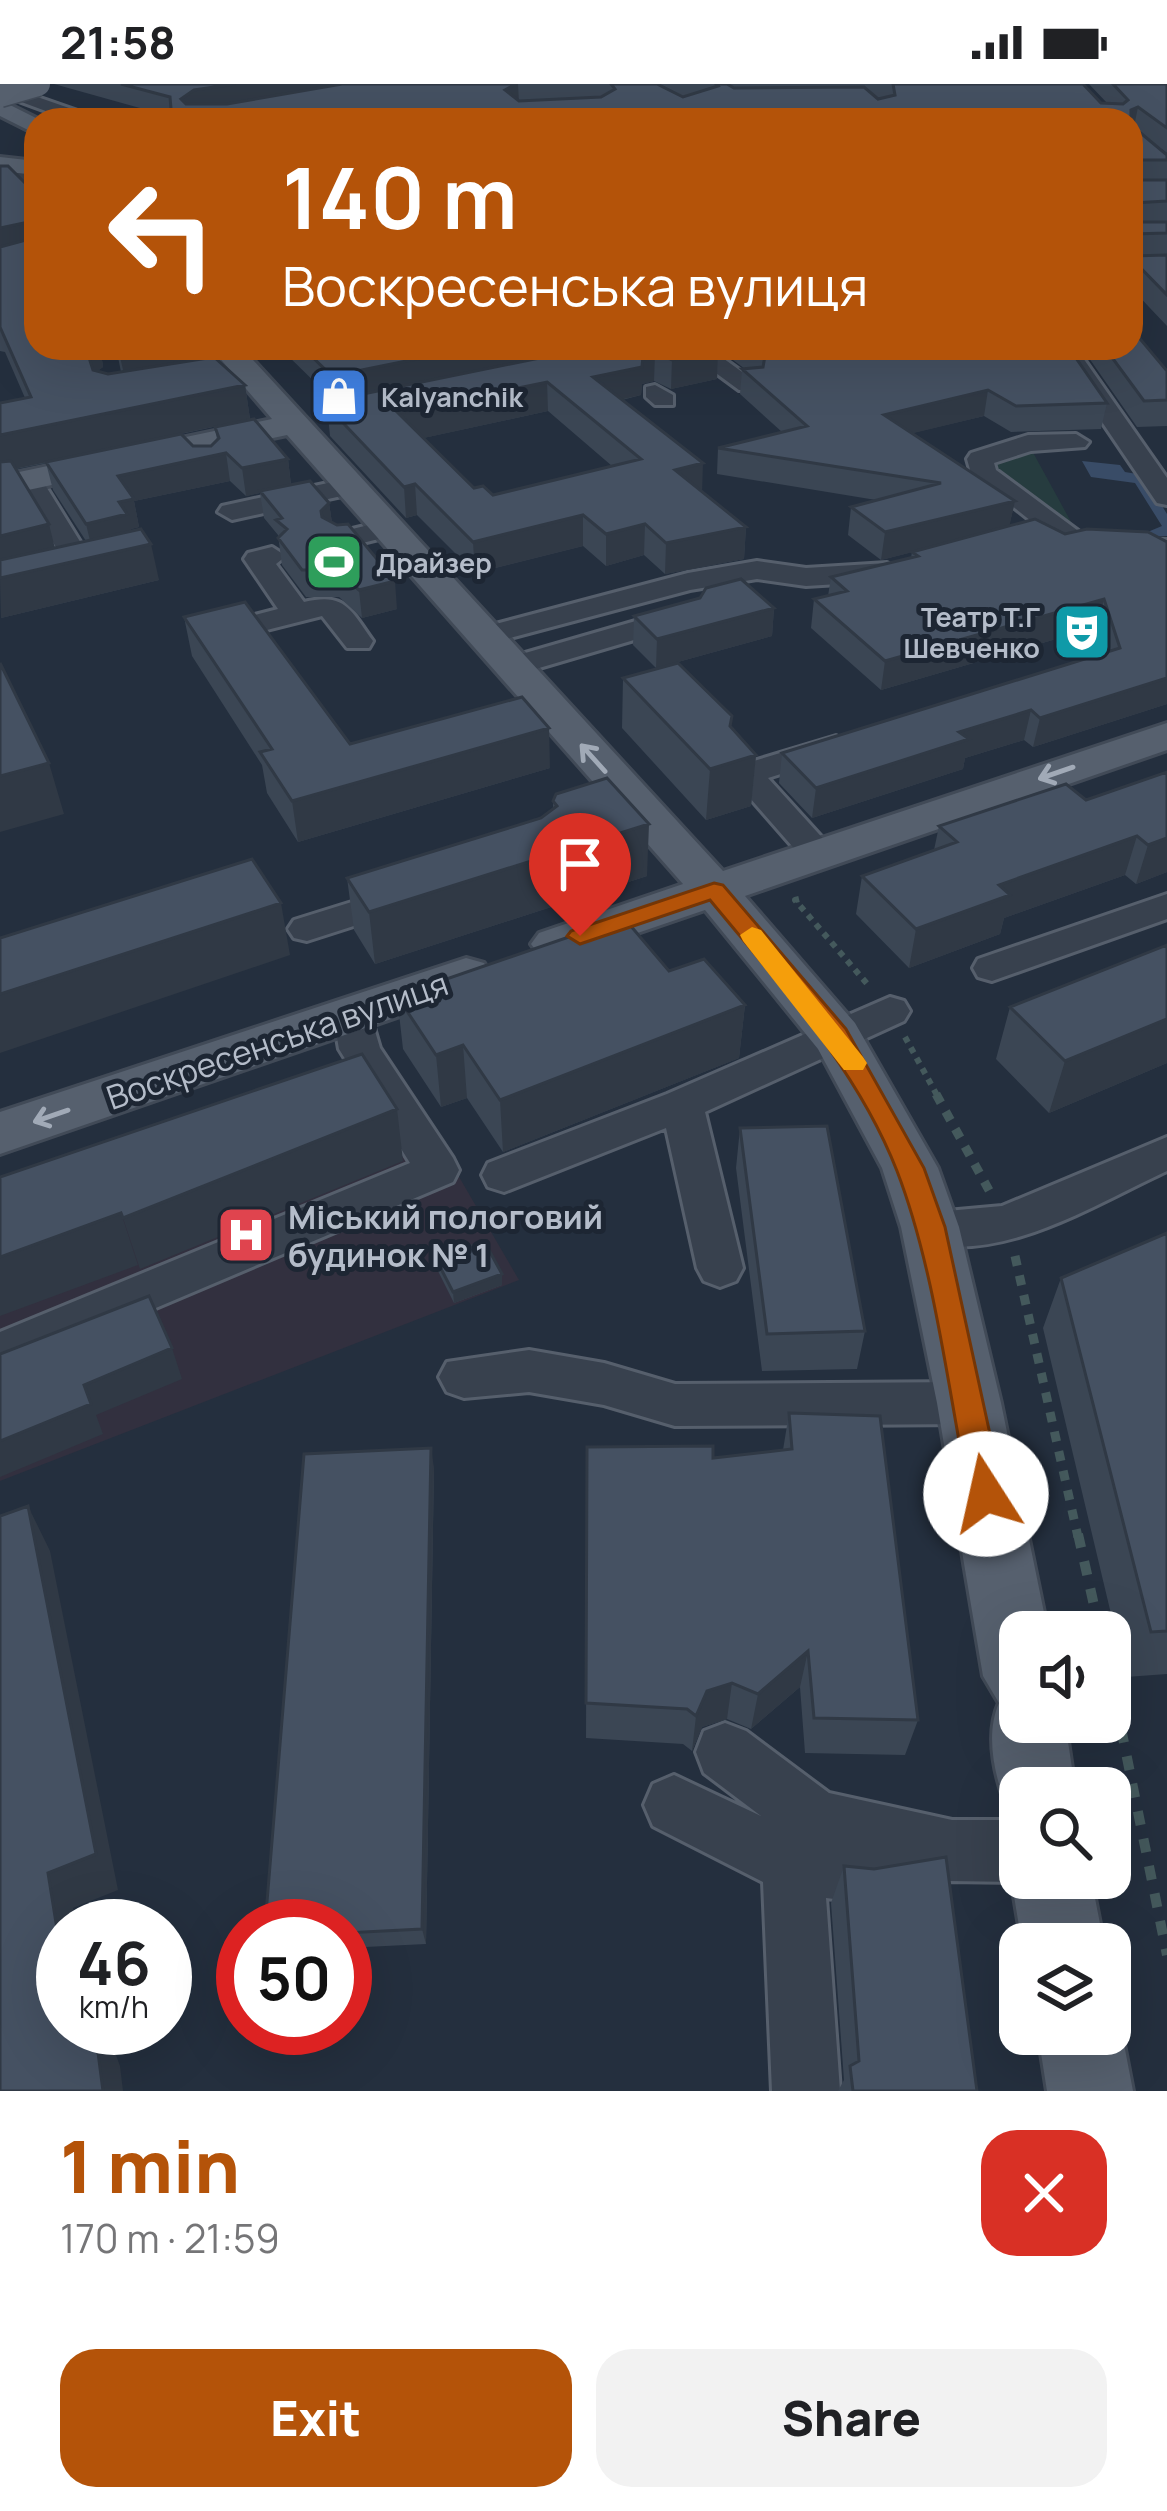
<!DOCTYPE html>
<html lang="en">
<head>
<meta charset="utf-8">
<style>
	body { margin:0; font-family:Manrope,sans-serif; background:#f2f2f2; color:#202124; height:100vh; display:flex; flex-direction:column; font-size:45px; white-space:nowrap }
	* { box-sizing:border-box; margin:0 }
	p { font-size:39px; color:#757577 }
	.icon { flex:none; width:66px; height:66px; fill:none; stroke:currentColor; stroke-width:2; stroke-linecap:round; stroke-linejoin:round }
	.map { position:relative; height:2007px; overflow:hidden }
	.side { display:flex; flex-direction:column; background:#fff; flex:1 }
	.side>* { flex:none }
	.guide { position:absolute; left:24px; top:24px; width:1119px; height:252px; border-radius:36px; box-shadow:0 12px 48px #0002; background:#b45309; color:#fff; overflow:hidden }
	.tools { position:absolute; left:999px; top:1527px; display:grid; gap:24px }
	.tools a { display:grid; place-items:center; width:132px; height:132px; border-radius:24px; background:#fff; box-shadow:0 12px 48px #0002; font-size:60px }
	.speed { position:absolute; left:36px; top:1815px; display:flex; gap:24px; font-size:60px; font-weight:700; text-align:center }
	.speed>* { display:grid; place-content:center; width:156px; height:156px; border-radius:50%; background:#fff; box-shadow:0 12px 48px #0002; line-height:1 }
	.speed small { font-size:30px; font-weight:400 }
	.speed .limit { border:18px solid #d22; background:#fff; color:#111 }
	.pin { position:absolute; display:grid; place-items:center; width:102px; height:102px; color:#fff; margin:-123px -51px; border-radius:50% 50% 50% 0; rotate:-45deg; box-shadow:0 0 12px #0007 }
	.pin .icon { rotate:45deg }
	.me { position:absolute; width:132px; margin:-66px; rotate:350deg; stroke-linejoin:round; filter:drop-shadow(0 0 9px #0008) }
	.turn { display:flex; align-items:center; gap:42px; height:252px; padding:0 60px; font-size:54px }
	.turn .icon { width:156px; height:156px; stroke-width:2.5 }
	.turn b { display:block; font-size:84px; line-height:102px }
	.round { display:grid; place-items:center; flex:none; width:126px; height:126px; border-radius:36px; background:#f2f2f2 }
	.overview { display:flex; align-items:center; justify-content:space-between; height:204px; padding:0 60px }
	h1 { font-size:72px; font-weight:800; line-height:90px; color:#b45309 }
	.action { display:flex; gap:24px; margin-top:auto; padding:24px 60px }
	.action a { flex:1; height:138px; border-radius:36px; background:#b45309; color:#fff; font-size:48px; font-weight:800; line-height:138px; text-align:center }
	.action a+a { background:#f2f2f2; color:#202124 }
	.status { display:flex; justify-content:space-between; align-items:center; height:84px; padding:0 60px; background:#fff; direction:ltr }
	.status svg { height:33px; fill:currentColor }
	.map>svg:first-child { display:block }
	.medical { fill:#32303f }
	.green { fill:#263c3f }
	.water { fill:#394c67 }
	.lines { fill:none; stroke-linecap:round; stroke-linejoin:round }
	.minor-casing { stroke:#565f6c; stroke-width:6 }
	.major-casing { stroke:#414a57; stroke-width:6 }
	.path-far2 { stroke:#44595c; stroke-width:6; stroke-dasharray:6 6; stroke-linecap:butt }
	.path-far1 { stroke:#44595c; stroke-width:9; stroke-dasharray:10 10; stroke-linecap:butt }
	.path { stroke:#44595c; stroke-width:10; stroke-dasharray:14 14; stroke-linecap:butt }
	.minor { fill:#38414e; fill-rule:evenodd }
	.major { fill:#56606e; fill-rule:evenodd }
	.tram { stroke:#5a6575; stroke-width:3 }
	.major-bridge-casing { stroke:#414a57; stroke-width:27; stroke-linecap:butt }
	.major-bridge { stroke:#56606e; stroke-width:24 }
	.wall { fill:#3b4654; fill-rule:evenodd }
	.shaded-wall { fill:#303945 }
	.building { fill:#455162; stroke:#303945; stroke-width:3; fill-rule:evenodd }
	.oneway { stroke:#a1aab7 }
	.route { fill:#b45309; stroke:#753606; stroke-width:3 }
	.slow { fill:#f59e0b }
	.labels { text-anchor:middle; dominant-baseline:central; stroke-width:10; stroke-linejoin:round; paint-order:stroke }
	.far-poi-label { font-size:27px; font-weight:bold; fill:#b4bcc9; stroke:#1d2633; text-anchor:start }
	.street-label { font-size:33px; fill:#b4bcc9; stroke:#1d2633 }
	.poi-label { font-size:33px; font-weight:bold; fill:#b4bcc9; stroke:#1d2633; text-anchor:start }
</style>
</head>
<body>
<div class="status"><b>21:58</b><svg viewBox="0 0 49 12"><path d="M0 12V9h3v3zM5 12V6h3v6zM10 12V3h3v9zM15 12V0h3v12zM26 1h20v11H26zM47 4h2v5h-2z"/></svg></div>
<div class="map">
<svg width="1167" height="2007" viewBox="0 0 1167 2007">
	<rect width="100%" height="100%" fill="#242f3e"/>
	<path class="medical" d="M387 969 519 1196 0 1397V1106Z"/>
	<path class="green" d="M1030 363 1076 447 997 392 992 376Z"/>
	<path class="water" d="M1082 377 1120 381 1125 388 1143 391 1167 430V452L1123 453 1119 446 1150 447 1162 442 1135 399 1091 393Z"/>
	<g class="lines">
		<defs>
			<path id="minor" d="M0 0 92 32 95 36H70L0 10Z
				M36 87V99L0 103V91Z
				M177 264H219L181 277 169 270Z
				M682 264H709L760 301 757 306H739Z
				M1052 264H1076L1167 394V421L1157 419Z
				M655 301 673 311V321H655L646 313V303Z
				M1076 350 1089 358 1085 363 1031 367 994 379 996 386 1081 449 1093 454 1167 456V472L1090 470 1061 461 971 389 967 375 971 369 1028 351Z
				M29 388 42 396 97 485 93 491H73L69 485 16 396Z
				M351 394 364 402 360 408 232 436 218 428 222 422Z
				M389 436 399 438 403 444 399 450 342 464 328 456 332 450Z
				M272 463 286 472 276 480 304 518C345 508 350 525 373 557L369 564H347L322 532 207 561 196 558 192 552 196 546 278 525 244 475 248 469Z
				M757 477 806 484 887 479 901 488 887 497 806 502 757 495 690 506 484 561 469 552 473 546 688 489Z
				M684 523 695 526 699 532 695 538 512 592 496 583 501 576Z
				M836 652 853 662 848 669 768 694 837 770 832 778H806L729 690 734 683Z
				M403 802 416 806 422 814 416 822 307 857 294 854 288 845 294 836Z
				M1167 810V835L992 897 978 893 973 884 978 875Z
				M890 913 904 917 910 927 904 937 705 1028 743 1184 736 1197 720 1203 704 1197 697 1184 666 1044 504 1108 488 1103 482 1091 488 1079 667 1010Z
				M353 916 367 920 380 964 453 1074 459 1086 453 1098 0 1290V1248L410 1079 339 965 333 930 339 920Z
				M1167 1053V1087C1093 1121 998 1183 914 1156L907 1143 914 1130 1002 1122Z
				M529 1266 604 1279 675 1300 969 1298 987 1304 994 1319 987 1334 969 1340 675 1342 604 1321 529 1308 464 1314 447 1308 439 1293 447 1278Z
				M725 1639 746 1647 829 1709 952 1736H1020V1794H1029L1020 1798 949 1797 859 1818 826 1814 840 2007H772L763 1798 653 1742 644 1721 653 1700 674 1691 761 1732 704 1689 696 1668 704 1647Z"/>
			<path id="major" d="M0 16 40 36H36V50L0 32Z
				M0 73 36 77V91L0 87Z
				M211 264H242L723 787 1167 639V666L745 812 855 939 938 1084 959 1143 1001 1319 1048 1548H1020V1638H1065L1075 1704H1020V1735L1010 1731C996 1698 984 1653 999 1619L983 1592 937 1319 901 1143 882 1084 818 965 705 826 573 871 556 876 539 871 531 860 539 849 683 800 287 351 0 412V392L272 335Z
				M466 874 484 879 491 891 484 903 0 1070V1028Z
				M1020 1772V1794H1091L1104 1860H1022L1011 1794Z
				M1110 1920 1122 1950 1133 2007H1047L1038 1950H1110Z"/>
		</defs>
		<use href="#minor" class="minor-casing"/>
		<use href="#major" class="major-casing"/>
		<path class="path-far2" d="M799 815 795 816 869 902
			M905 953 938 1013"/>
		<path class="path-far1" d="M936 1010 990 1108
			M1015 1172 1078 1453"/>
		<path class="path" d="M1078 1450 1100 1548
			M1110 1590 1167 1871"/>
		<use href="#minor" class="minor"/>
		<use href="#major" class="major"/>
		<path class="tram" d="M1131 46 1167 66"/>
		<defs>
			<path id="major-bridge" d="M0 11 38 0"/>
		</defs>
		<use href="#major-bridge" class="major-bridge-casing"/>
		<use href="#major-bridge" class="major-bridge"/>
	</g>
	<path class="wall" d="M54 0H1083L1101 19H1107L1089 0H1167V69L1138 47 1167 71V242L1131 204V36L172 33Z
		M0 82 36 110V264H195L197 276 245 301 250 335 135 360 211 362 217 356 215 343 288 375 291 401 329 419 332 439 397 525 362 534 339 513H306L282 481 278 451 264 434 260 409 246 412 230 397 134 417 139 443 131 445V447L159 496 1 534 0 319 25 314 5 268 0 267ZM117 268 121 288 108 290 97 287 103 283 102 276 108 270ZM46 379 53 406 86 457 55 464 16 385Z
		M280 264H582L581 266 621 269H638L641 264H715L718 267 717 295 671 305 654 297 642 300 641 311 622 316 702 408 746 443 744 475 665 490 644 471 606 482 583 462 475 489 417 431 406 434 330 352 327 322 358 316V313L335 318ZM548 327 612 382 493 411 474 404 423 354Z
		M717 264H1069L1107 319 1101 345 1011 348 984 332 912 349 1015 417 1009 442 1065 450 1167 620 1033 663 1024 656 965 674 963 685 812 734 779 699 782 669 1104 569 1097 543 881 606 811 544 814 515 828 512 831 493 911 474 912 468 881 476 848 451 851 423 876 416 717 390 718 364 782 348 740 310 742 285H745Z
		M1082 264H1131L1167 287V342L1137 343Z
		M774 524 772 552 656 584 633 561 634 532Z
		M184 533 350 660 550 684 298 758 267 709 262 681 192 572Z
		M623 594 731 644 756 671 751 722 706 736 622 644Z
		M1167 688V788L1136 800 1125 791 1004 834 1000 850 909 884 856 830 862 792 934 766 939 742 1086 716Z
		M553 717 647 792 375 880 354 846 347 794 541 734 553 725Z
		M1167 861V979L1049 1029 996 975 1010 923Z
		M669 887 745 921 739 974 503 1068 467 1014 441 1023 403 965 397 912Z
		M740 1044 865 1247 857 1285 762 1287 736 1084Z
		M1167 1149V1590L1126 1593 1043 1244 1061 1194Z
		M436 1175 502 1201 454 1219 437 1185Z
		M789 1329 918 1636 905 1671 805 1669 800 1603 751 1645 727 1635 702 1643 692 1667 683 1660 586 1654 587 1363 713 1374 783 1366Z
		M434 1384 426 1860 345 1864V1842Z
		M844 1782 977 2007H838L844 1996 831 1819Z"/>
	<path class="shaded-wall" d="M235 0H363L185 35 181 15 194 6Z
		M516 0H518L519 19 505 6Z
		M1138 23 1134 43 1131 45V26Z
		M28 138 35 169 0 176V144Z
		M85 264H116L117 268 108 270 102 276 103 283 91 292Z
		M118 264H195L199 287 126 299Z
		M471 264H582L581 267 335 318 332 292Z
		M718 267 717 295 671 305 672 276Z
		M655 268 654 297 642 300 641 311 593 322V293Z
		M547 298 548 327 401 359 398 329Z
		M245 301 250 335 0 388V351Z
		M988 306 984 332 881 357 884 331Z
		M226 369 230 397 134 417 139 443 131 445 134 459 93 469 86 440 119 418 118 392Z
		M288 375 291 402 246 412 242 384Z
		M703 379 702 410 675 386Z
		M415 400 417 431 406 434 404 403Z
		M1015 417 1009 444 881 476 885 448Z
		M329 419 333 445 324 454 321 427Z
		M583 431V462L475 489 473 458Z
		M49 440 58 477 0 491V452Z
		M645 440 644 471 606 482V450Z
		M746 443 744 475 665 490 666 459Z
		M151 460 159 496 1 534 0 494Z
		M395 497 397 525 362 534 359 506Z
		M1104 515 1097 543 881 606 885 577Z
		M774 524 772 552 656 584 657 555Z
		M1167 594V620L1033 663 1040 634Z
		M1031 626 1024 656 965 674 963 685 812 734 816 704 959 648Z
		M732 632 729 679 756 671 751 722 706 736 710 685Z
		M549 644 550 684 298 758 292 717Z
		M49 679 64 730 0 748V692Z
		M649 740 647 792 375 880 369 828Z
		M1137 752 1125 791 1004 834 1000 850 909 884 916 845 999 801Z
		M1167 754V788L1136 800 1148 761Z
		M281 819 290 871 0 969V910Z
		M745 921 739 974 503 1068 500 1016Z
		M1167 935V979L1049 1029 1065 977Z
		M463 961 467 1014 441 1023 436 971Z
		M397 1025 403 1077 140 1185 123 1134Z
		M121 1129 138 1181 0 1232V1173Z
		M502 1190V1201L454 1219 453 1208Z
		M172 1264 182 1295 96 1331 103 1350 0 1393V1357L84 1301Z
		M431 1364 434 1384 426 1860 422 1845Z
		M28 1422 50 1467 118 1806 73 1824 76 1842H63V1863L57 1845 48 1789Z
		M808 1567 800 1603 751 1645 758 1610Z
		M732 1599 727 1635 702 1643 692 1667 696 1632 707 1607Z
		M93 1944H106L120 1982 123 2007H103Z"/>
	<path class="building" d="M121 0H235L194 6 181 15 186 20H227L342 0H516L505 6 519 17 601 13 615 5 611 0H657L683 13 718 2 716 0H727L734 4 864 3 878 15 895 11 893 0H1083L1101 19 1123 20 1128 16 1113 0H1167V44L1138 23 1131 26V41L1167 71V76H1136L1131 80 1136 96H1167V117L1133 119 1132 134 1136 138H1167V149L1133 150V172L1167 171V211L1131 174V36H172L170 13Z
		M0 82H8L36 110V264H86L93 286 108 290 214 273 245 301 0 351V319L31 313 0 243V163L33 154 34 142 28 138 0 144Z
		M1131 244 1167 287V316L1144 317 1105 264H1131Z
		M303 264H352L358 268 378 264H471L332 292Z
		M589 264H614L621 269H638L642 264H715L718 267 672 276 655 268 643 272 642 283 593 293 703 379 675 386 746 443 666 459 645 440 606 450 583 431 473 458 415 400 404 403 327 322 362 315 358 311ZM547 298 641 375 493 411 483 402 474 404 398 329Z
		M753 264H1069L1107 319 1016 322 988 306 884 331 1015 417 885 448 851 423 941 399 718 364 807 342 742 285 763 283 765 272Z
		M254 335 288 375 242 384 226 369 118 392 134 415 119 418 127 430 86 440 46 378 181 350 193 362H211L219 354 215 343Z
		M11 377 49 440 0 452V378Z
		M310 397 329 419 321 427 322 433 337 441 348 440 395 497 359 506 336 486H302L278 454 287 445 276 436 282 434 260 407Z
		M1035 435 1065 450 1087 445 1148 448 1167 458V594L1040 634 1031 626 959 648 969 655 816 704 782 669 1120 564 1104 515 885 577 814 515 847 507 831 493 918 472 912 468Z
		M141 445 151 460 0 494V476Z
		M741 495 774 524 657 555 634 532 700 514 706 504Z
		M245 518 350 660 522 613 549 644 292 717 260 668 272 665 184 533Z
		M0 579 49 679 0 692Z
		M678 579 732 632 730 642 756 671 710 685 623 594Z
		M1167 688V754L1148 761 1137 752 999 801 1010 811 916 845 862 792 957 758 939 742 1066 700 1086 716Z
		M607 694 649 740 369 828 347 794 541 734 557 722 553 717 556 710Z
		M252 775 281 819 0 910V854Z
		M624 834 669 887 704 875 745 921 500 1016 463 961 436 971 397 912Z
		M1167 861V935L1065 977 1010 923Z
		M362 970 397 1025 123 1134 121 1129 0 1173V1093Z
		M827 1042 865 1247 767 1250 740 1044Z
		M1167 1149V1547L1151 1548 1061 1194Z
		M484 1157 502 1190 453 1208 436 1175Z
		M149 1212 172 1264 84 1301 91 1320 0 1357V1270Z
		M789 1329 880 1332 918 1636 814 1634 808 1567 758 1610 732 1599 707 1607 696 1632 687 1625 586 1619 587 1363 713 1362V1374L792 1365Z
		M431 1364 422 1845 345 1849V1842H265L304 1370Z
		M28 1422 96 1770 48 1789 57 1845 63 1863V1944H93L96 1953 103 2007H0V1432Z
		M946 1773 977 2007H853L850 1982 859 1977 844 1782 874 1785Z"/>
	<defs><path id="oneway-shaft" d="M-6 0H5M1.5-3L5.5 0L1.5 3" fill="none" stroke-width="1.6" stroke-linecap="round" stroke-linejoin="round" transform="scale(3)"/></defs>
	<g class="oneway">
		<use href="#oneway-shaft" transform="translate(593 674) rotate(-132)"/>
		<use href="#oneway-shaft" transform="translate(1056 689) rotate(161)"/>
		<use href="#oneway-shaft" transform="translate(51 1032) rotate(161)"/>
	</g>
	<path class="route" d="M714 799 723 801 846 945 924 1084 945 1143 1003 1410 998 1421 986 1426 974 1421 969 1410C948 1306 935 1186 897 1087 857 984 779 900 710 816L580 860 567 852 571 847Z"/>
	<path class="slow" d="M752 843 761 846 863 973 867 979 863 986H844L743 857 740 851Z"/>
	<defs>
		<symbol id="shop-square" viewBox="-11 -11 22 22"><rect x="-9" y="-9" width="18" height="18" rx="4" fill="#3f7fe0" stroke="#1d2633"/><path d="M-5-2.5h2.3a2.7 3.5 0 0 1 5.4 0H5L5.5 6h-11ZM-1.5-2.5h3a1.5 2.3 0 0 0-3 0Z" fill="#fff"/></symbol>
		<symbol id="stadium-square" viewBox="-11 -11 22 22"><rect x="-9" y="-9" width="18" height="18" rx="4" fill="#2e9e5b" stroke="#1d2633"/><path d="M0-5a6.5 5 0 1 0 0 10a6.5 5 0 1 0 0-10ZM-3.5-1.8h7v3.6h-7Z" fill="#fff"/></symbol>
		<symbol id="theatre-square" viewBox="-11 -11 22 22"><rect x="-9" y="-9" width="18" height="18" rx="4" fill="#0f9aa8" stroke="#1d2633"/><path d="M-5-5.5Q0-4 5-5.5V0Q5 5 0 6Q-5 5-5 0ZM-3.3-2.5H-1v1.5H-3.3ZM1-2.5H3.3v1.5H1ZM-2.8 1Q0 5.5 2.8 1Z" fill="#fff"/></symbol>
		<symbol id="hospital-square" viewBox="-11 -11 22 22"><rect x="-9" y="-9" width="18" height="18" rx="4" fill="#e0444e" stroke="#1d2633"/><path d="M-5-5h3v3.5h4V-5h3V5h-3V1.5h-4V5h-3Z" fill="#fff"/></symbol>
	</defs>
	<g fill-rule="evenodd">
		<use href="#shop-square" x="306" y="279" width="66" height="66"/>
		<use href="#stadium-square" x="301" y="445" width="66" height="66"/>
		<use href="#theatre-square" x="1049" y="515" width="66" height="66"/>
		<use href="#hospital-square" x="213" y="1118" width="66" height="66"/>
	</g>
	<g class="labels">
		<g class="far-poi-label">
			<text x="381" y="312">Kalyanchik</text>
			<text x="376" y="478">Драйзер</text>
			<text x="1040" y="532" text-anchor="end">Театр Т.Г<tspan x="1040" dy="31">Шевченко</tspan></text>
		</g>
		<g class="street-label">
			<text transform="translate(277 956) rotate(-19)">Воскресенська вулиця</text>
		</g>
		<g class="poi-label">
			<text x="288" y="1132">Міський пологовий<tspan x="288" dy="38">будинок № 1</tspan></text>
		</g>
	</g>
</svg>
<div class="tools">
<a><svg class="icon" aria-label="sound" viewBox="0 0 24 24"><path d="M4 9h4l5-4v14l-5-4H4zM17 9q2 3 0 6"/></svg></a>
<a><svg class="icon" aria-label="search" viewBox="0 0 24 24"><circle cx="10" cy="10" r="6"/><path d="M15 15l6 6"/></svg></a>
<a><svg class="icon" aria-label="layers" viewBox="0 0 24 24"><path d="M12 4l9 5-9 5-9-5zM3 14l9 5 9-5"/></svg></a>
</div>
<div class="speed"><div>46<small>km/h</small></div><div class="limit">50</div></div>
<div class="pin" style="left:580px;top:852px;background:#d93025"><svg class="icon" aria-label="arrive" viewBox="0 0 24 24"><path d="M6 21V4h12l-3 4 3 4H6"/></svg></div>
<svg class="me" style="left:986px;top:1410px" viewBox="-20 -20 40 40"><circle r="19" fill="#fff"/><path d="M0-13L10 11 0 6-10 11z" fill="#b45309"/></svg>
<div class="guide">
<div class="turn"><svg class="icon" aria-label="left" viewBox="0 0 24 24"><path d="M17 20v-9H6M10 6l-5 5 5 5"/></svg><div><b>140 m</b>Воскресенська вулиця</div></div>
</div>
</div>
<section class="side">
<div class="overview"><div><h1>1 min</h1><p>170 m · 21:59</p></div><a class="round" style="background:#d93025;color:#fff"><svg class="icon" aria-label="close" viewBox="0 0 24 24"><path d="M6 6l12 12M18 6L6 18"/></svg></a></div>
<div class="action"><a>Exit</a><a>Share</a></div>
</section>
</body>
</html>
